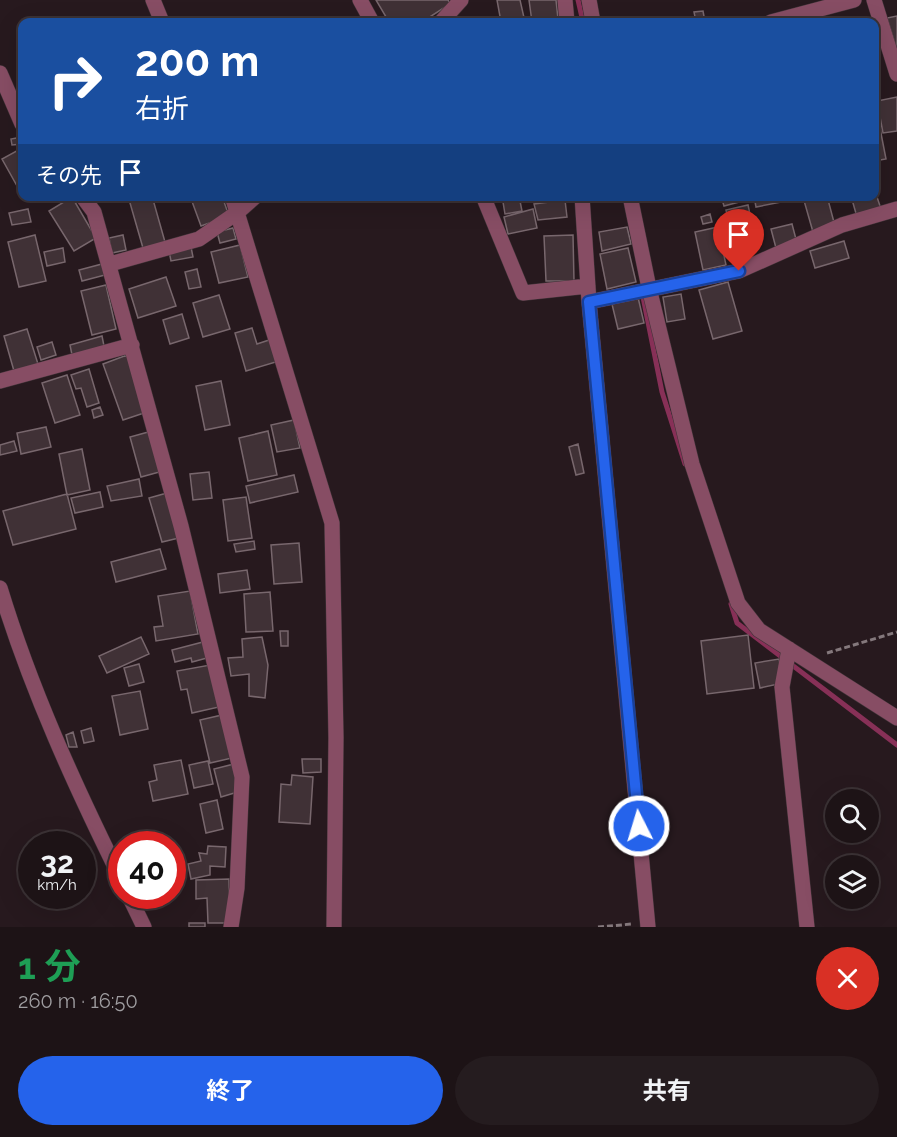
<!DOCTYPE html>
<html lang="ja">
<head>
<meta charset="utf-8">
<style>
	body { margin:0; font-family:Raleway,"Noto Sans JP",sans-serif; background:#251c1f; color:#f1f3f6; height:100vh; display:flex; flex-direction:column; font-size:22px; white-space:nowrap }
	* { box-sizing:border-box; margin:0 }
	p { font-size:20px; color:#a09ea1 }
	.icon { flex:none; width:33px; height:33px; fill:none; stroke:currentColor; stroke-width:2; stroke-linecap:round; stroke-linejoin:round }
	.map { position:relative; height:927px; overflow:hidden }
	.details { display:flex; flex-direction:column; background:#1d1316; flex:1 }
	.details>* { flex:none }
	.banner { position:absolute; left:18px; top:18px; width:861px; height:183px; border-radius:12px; box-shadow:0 6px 24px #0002,0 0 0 2px #3b3235; background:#1a4fa0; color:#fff; overflow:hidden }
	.tools { position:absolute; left:825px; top:789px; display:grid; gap:12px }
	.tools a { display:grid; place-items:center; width:54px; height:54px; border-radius:50%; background:#1d1316; box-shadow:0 6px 24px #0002,0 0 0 2px #3b3235; font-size:30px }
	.speed { position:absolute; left:18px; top:831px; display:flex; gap:12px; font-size:30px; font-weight:700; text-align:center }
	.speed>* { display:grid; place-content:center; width:78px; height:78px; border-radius:50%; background:#1d1316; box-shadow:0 6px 24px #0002,0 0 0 2px #3b3235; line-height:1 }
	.speed small { font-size:15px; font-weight:400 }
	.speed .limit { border:9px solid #d22; background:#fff; color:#111 }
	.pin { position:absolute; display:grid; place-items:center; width:51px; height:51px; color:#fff; margin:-62px -26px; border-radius:50% 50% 50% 0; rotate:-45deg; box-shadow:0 0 6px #0007 }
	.pin .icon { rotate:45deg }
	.me { position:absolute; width:66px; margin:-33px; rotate:355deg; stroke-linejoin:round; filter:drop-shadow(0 0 4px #0008) }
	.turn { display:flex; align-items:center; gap:21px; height:126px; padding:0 18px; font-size:27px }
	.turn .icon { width:78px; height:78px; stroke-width:2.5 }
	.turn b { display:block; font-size:42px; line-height:51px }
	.then { display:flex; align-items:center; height:57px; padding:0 18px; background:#0003; gap:12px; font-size:22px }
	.round { display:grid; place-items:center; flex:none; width:63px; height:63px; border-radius:32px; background:#251c1f }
	.overview { display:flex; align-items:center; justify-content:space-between; height:102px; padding:0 18px }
	h1 { font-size:36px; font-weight:700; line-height:45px; color:#1e9e55 }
	.primary-button { display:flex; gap:12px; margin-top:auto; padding:12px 18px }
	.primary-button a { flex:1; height:69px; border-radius:36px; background:#2563eb; color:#fff; font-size:24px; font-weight:700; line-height:69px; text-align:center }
	.primary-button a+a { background:#251c1f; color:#f1f3f6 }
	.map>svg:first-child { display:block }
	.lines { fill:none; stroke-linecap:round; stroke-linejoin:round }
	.stream { stroke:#873057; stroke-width:5 }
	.building { fill:#403136; stroke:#78676d; stroke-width:1.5 }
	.minor-casing { stroke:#413439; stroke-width:16 }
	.path { stroke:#84787c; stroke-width:3; stroke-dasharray:6 3; stroke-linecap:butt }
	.minor { stroke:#874d64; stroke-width:15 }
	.route-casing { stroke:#184099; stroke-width:15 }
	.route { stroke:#2563eb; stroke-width:10 }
</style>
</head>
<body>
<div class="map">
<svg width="897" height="927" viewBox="0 0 897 927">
	<rect width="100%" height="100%" fill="#27191e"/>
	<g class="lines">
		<path class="stream" d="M578 0 583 22
			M642 292 662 392 685 464
			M731 604 737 623 897 745"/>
	</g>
	<path class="building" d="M376 0H448L450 4 422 22H389Z
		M497 0H520L525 22H501Z
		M529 0H556L558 19 532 22Z
		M703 11 705 22H696L694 12Z
		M897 16V50L887 18Z
		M897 97V131L883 133 877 101Z
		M879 123 886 159 874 161V124Z
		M22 137V144L12 145 11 139Z
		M22 148V192L21 193 2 159Z
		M874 188 884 218 859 224 851 196H874Z
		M128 196H152L165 242 143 248Z
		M190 196H222L229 216 201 226Z
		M502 196H519L522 211 505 214Z
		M721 196H746L747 200 724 206Z
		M754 196H797V199L756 207Z
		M827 196 835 226 813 232 803 197Z
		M72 197 96 238 74 251 49 211Z
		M565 200 567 217 538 220 534 204Z
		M748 205 751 219 729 223 726 210Z
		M28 209 31 222 12 225 9 213Z
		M533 209 537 228 508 234 504 217Z
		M710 214 712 222 703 224 701 217Z
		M792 224 797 243 776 248 771 229Z
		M627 227 631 244 602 251 599 232Z
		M718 227 726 265 703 270 695 232Z
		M233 228 236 239 220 243 217 232Z
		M35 235 46 281 19 287 8 242Z
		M123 235 126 250 112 253 109 238Z
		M573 235 574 281H546L544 236Z
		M844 241 849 258 815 268 810 251Z
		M240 245 248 277 219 283 211 252Z
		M191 247 193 257 171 261 169 251Z
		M63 248 65 262 47 266 44 252Z
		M628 248 636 282 607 289 600 254Z
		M102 264 105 275 82 281 79 270Z
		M197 269 201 287 189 289 185 272Z
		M166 277 176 306 138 318 129 289Z
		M728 282 742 331 713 339 699 290Z
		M106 285 116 329 92 335 81 291Z
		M637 293 644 323 618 329 611 300Z
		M681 294 685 319 667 322 663 297Z
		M219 295 230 329 203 337 193 303Z
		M182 314 189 338 170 344 163 320Z
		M252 328 257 344 272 339 279 361 246 371 235 333Z
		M27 329 38 364 14 371 4 336Z
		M102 336 104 346 72 355 70 345Z
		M52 342 56 355 41 360 37 347Z
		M127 355 147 412 123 420 103 364Z
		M89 369 99 403 87 407 81 388 76 389 71 375Z
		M67 375 80 415 55 423 42 383Z
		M221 381 230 425 205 430 196 386Z
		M100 407 103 415 94 418 92 410Z
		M294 420 300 448 277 452 271 425Z
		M46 427 51 447 21 454 17 433Z
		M152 431 163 471 141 477 130 437Z
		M268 431 277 475 248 481 239 438Z
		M14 441 17 451 0 455V445Z
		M578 444 584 473 576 475 569 447Z
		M82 449 90 490 67 495 59 454Z
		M209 472 212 498 193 500 190 474Z
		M294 475 298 492 250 503 246 486Z
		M139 479 142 496 111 501 107 486Z
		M100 492 103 507 75 513 71 498Z
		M167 493 179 538 162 542 149 498Z
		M67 494 76 529 13 545 3 511Z
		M246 497 252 538 228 541 223 500Z
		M254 541 255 549 236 552 234 544Z
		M299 543 302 582 274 584 271 545Z
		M160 549 166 569 116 582 111 562Z
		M247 570 250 589 220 593 218 574Z
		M190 591 198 634 156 641 154 627 163 626 158 596Z
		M270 592 273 631 246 632 244 594Z
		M280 631H288V646H281Z
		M748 635 754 688 707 694 701 641Z
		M141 637 149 654 107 673 99 656Z
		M262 637 268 665 265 698 249 696V674L231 676 228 658 243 657 242 639Z
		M203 642 207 658 192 662 191 658 175 662 172 650Z
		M779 659 783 683 760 688 755 663Z
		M139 664 144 682 129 686 124 668Z
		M210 665 219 707 192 713 187 689 181 690 177 671Z
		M140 691 148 729 120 735 112 696Z
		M222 715 232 758 210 763 200 720Z
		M91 728 94 741 84 743 81 731Z
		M73 732 77 747H69L66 735Z
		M302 759H321V772L303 773Z
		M181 760 188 794 153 801 149 782 157 780 154 765Z
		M208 761 213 784 194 788 189 765Z
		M234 764 241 791 221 797 214 769Z
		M292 775 313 777 310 824 279 822 281 784 291 785Z
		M217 800 223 829 206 833 200 804Z
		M208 846 226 847 225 867 210 866V875L191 879 188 864 201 861 199 853 207 854Z
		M229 879 230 923H208L207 898 196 899V880Z
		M189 923H205V927H189Z"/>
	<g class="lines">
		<defs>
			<path id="minor" d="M153 0 162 22
				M360 0 372 22
				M565 0 567 22
				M589 0 593 22
				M874 0 897 74
				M441 22 461 0
				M771 22 854 0
				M0 73 22 124
				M82 196 94 212 181 526 242 777 237 888 231 927
				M232 196 332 523 336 738 334 927
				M483 196 523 293 588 286
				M582 196 589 302 648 927
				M630 196 649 288 692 464 738 603 759 630 897 718
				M110 264 199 239 238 212 256 196
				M589 302 739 271 842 225 897 209
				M0 381 132 345
				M0 588C31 690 75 786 122 881
				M789 649 782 687 807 927
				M129 896 144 927"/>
		</defs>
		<use href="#minor" class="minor-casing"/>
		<path class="path" d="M827 653 897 632
			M598 927 632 924"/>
		<use href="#minor" class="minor"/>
	</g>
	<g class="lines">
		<defs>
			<path id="route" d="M639 826 589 302 739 271"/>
		</defs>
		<use href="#route" class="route-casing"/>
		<use href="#route" class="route"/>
	</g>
</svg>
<div class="tools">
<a><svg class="icon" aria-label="search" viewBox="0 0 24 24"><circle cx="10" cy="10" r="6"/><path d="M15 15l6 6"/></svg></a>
<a><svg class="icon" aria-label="layers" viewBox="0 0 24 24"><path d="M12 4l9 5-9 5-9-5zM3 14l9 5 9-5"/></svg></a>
</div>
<div class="speed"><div>32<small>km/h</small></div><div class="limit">40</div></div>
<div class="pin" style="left:739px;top:271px;background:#d93025"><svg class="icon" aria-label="arrive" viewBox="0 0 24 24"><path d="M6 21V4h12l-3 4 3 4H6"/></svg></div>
<svg class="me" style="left:639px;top:826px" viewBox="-20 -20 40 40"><circle r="17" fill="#2563eb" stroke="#fff" stroke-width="3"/><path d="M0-11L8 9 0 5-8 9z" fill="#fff"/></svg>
<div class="banner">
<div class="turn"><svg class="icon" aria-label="right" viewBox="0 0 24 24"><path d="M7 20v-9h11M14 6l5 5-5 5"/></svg><div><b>200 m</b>右折</div></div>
<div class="then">その先<svg class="icon" aria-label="arrive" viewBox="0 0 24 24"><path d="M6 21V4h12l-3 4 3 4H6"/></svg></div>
</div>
</div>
<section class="details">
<div class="overview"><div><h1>1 分</h1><p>260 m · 16:50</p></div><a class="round" style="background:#d93025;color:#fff"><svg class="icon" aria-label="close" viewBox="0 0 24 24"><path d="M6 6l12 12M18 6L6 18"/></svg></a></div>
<div class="primary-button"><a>終了</a><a>共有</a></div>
</section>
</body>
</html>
